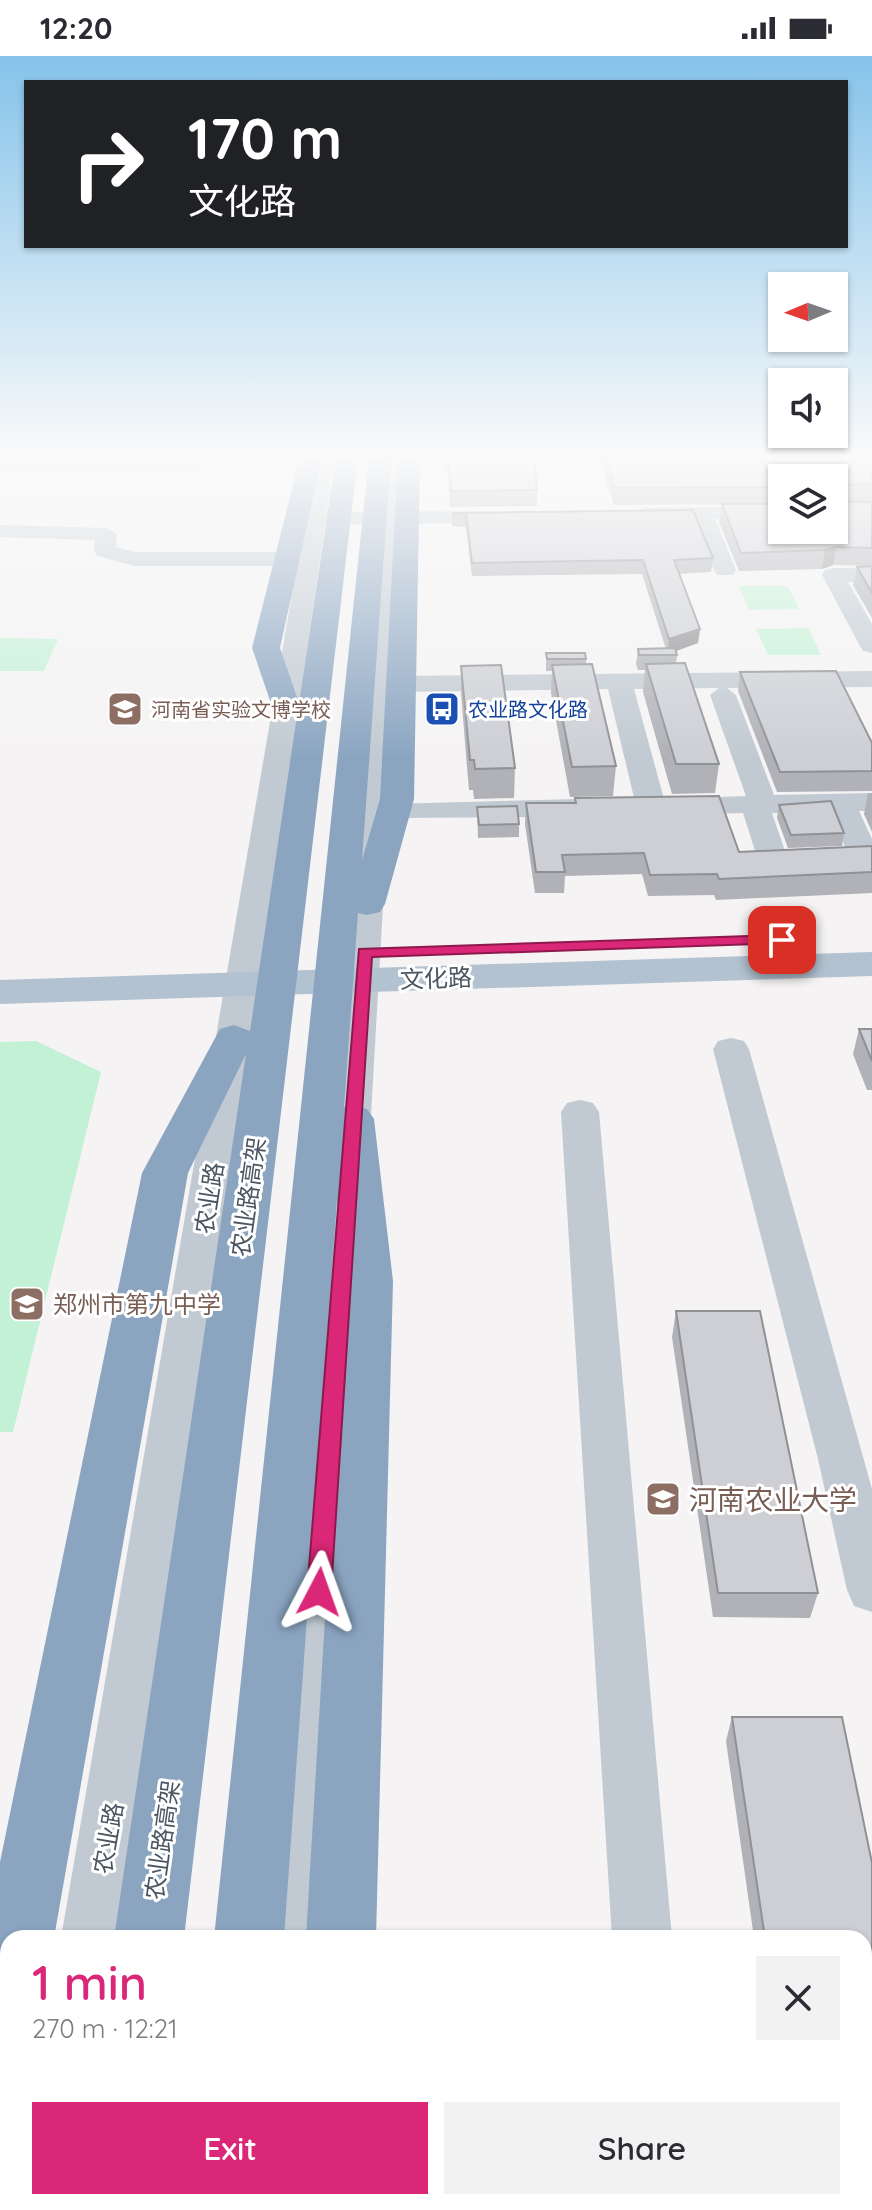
<!DOCTYPE html>
<html lang="en">
<head>
<meta charset="utf-8">
<style>
	body { margin:0; font-family:Quicksand,"Noto Sans SC",sans-serif; background:#f2f2f3; color:#2b2b33; height:100vh; display:flex; flex-direction:column; font-size:30px; white-space:nowrap }
	* { box-sizing:border-box; margin:0 }
	p { font-size:26px; color:#7c7c81 }
	.icon { flex:none; width:44px; height:44px; fill:none; stroke:currentColor; stroke-width:2; stroke-linecap:round; stroke-linejoin:round }
	.map { position:relative; flex:1; overflow:hidden }
	.side { position:absolute; left:0px; top:1874px; width:872px; height:280px; display:flex; flex-direction:column; background:#fff; border-radius:24px 24px 0 0; box-shadow:0 2px 6px #0004 }
	.side>* { flex:none }
	.guide { position:absolute; left:24px; top:24px; width:824px; height:168px; border-radius:0px; box-shadow:0 2px 6px #0004; background:#202124; color:#fff; overflow:hidden }
	.needle { width:52px; rotate:268deg }
	.buttons { position:absolute; left:768px; top:216px; display:grid; gap:16px }
	.buttons a { display:grid; place-items:center; width:80px; height:80px; border-radius:0px; background:#fff; box-shadow:0 2px 6px #0004; font-size:40px }
	.pin { position:absolute; display:grid; place-items:center; width:68px; height:68px; color:#fff; margin:-34px; border-radius:16px; box-shadow:0 4px 12px #0006 }
	.me { position:absolute; width:88px; margin:-44px; rotate:4deg; stroke-linejoin:round; filter:drop-shadow(0 0 6px #0008) }
	.turn { display:flex; align-items:center; gap:28px; height:168px; padding:0 32px; font-size:36px }
	.turn .icon { width:104px; height:104px; stroke-width:2.5 }
	.turn b { display:block; font-size:56px; line-height:68px }
	.round { display:grid; place-items:center; flex:none; width:84px; height:84px; border-radius:0px; background:#f2f2f3 }
	.head { display:flex; align-items:center; justify-content:space-between; height:136px; padding:0 32px }
	h1 { font-size:48px; font-weight:600; line-height:60px; color:#db2777 }
	.primary-button { display:flex; gap:16px; margin-top:auto; padding:16px 32px }
	.primary-button a { flex:1; height:92px; border-radius:0px; background:#db2777; color:#fff; font-size:32px; font-weight:600; line-height:92px; text-align:center }
	.primary-button a+a { background:#f2f2f3; color:#2b2b33 }
	.status { display:flex; justify-content:space-between; align-items:center; height:56px; padding:0 40px; background:#fff; direction:ltr }
	.status svg { height:22px; fill:currentColor }
	.map>svg:first-child { display:block }
	.green { fill:#c3f1d5 }
	.lines { fill:none; stroke-linecap:round; stroke-linejoin:round }
	.minor { fill:#c1cad2; fill-rule:evenodd }
	.major { fill:#b3c2d1; fill-rule:evenodd }
	.highway { fill:#8ba5c1; fill-rule:evenodd }
	.wall { fill:#b0b2b7; fill-rule:evenodd }
	.shaded-wall { fill:#909195 }
	.building { fill:#cdcfd5; stroke:#909195; stroke-width:2 }
	.route { fill:#db2777; stroke:#8e194d; stroke-width:2 }
	.labels { text-anchor:middle; dominant-baseline:central; stroke-width:6; stroke-linejoin:round; paint-order:stroke }
	.far-education-label { font-size:20px; fill:#785e54; stroke:#fff; text-anchor:start }
	.far-transit-label { font-size:20px; fill:#164399; stroke:#fff; text-anchor:start }
	.street-label { font-size:24px; fill:#4a5661; stroke:#fff }
	.education-label { font-size:24px; fill:#785e54; stroke:#fff; text-anchor:start }
	.near-education-label { font-size:28px; fill:#785e54; stroke:#fff; text-anchor:start }
</style>
</head>
<body>
<div class="status"><b>12:20</b><svg viewBox="0 0 49 12"><path d="M0 12V9h3v3zM5 12V6h3v6zM10 12V3h3v9zM15 12V0h3v12zM26 1h20v11H26zM47 4h2v5h-2z"/></svg></div>
<div class="map">
<svg width="872" height="2154" viewBox="0 0 872 2154">
	<rect width="100%" height="100%" fill="#f5f3f3"/>
	<path class="green" d="M739 530H788L799 553 749 554Z
		M808 572 821 599H768L756 573Z
		M0 582 58 583 44 615H0Z
		M36 985 101 1016 13 1376H0V986Z"/>
	<g class="lines">
		<path class="minor" d="M165 401H408L406 455 511 456 515 460 504 466 405 468 396 620 872 615V631L727 632 736 639 774 739 872 737V755H859L872 783V809L865 811 773 813 762 810 758 804 743 757 672 759C661 756 652 759 641 756L636 750 608 633 395 636 389 748 579 743 589 746 594 752 589 758 579 761 388 762 324 1882H264L384 468 325 469 121 1882H61L298 503 287 510H135L97 500 94 495 95 484 0 481V469L106 472 117 478 116 491 135 496H287L298 503 314 410 0 415V403ZM389 409 385 456H327L333 410ZM719 632 710 639 746 740 664 743 634 633ZM830 756 846 793 785 795 772 757Z
			M782 450V462L715 463 736 514 733 519H717L714 514 694 464H645L634 458 645 452Z
			M833 512H872V526H848L872 568V597L863 595 860 590 822 519 825 514Z
			M731 982 744 985 749 993 872 1433V1556L854 1550 847 1534 818 1403 713 993 718 985Z
			M580 1044 593 1047 599 1056 672 1882H612L561 1056 567 1047Z
			M12 2146H80L79 2154H11Z
			M242 2146H310L309 2154H241Z
			M628 2146H696V2154H628Z"/>
		<path class="major" d="M872 896V920L0 948V924Z"/>
		<path class="highway" d="M300 401H322L280 592 299 647 336 401H358L184 1882H114L246 998 188 1117 54 1882H8V2012L0 2015V1806L142 1117 220 973 234 969 250 975 298 653 285 659 274 656 252 592Z
			M369 401H391L362 804 380 743 398 401H420L414 743 385 848 380 856 367 859 358 857 344 1051 352 1049 367 1053 374 1063 393 1225 376 1882H306L345 1225 337 1143 284 1882H214Z
			M75 2146H153L152 2154H74Z
			M186 2146H264V2154H186Z
			M291 2146H369L368 2154H290Z"/>
	</g>
	<path class="wall" d="M445 401H534L537 434V450L450 451 448 417H444Z
		M599 401H866L872 410V510L833 509 822 513 739 515 719 466 722 448H728L614 449ZM782 422 834 474H782Z
		M693 454 713 502 711 516 679 518 700 573 698 587 676 595 677 599 676 607 719 708 715 737 672 738 643 636 645 614H638L636 608 638 593H666L642 518 472 520 466 471 452 470V457Z
		M872 510V562L853 529 857 511Z
		M546 597 586 603V608L616 710 613 740 570 741 551 637 552 615H546Z
		M461 610 515 712 514 742 474 743 473 734H469L461 638Z
		M740 616 872 687V735L777 736 738 635Z
		M868 737H872V776L864 758Z
		M575 742 739 796 872 790V837L716 844 714 839 648 840 642 818 565 820 564 837H535L525 768 526 747H575Z
		M779 749 844 777 842 790 788 792 777 762Z
		M477 751 519 768V781L478 782Z
		M859 973H872V1034H867L853 998Z
		M676 1255 818 1537 810 1562 713 1561 672 1281Z
		M732 1661 872 1807V2137H864V1882H754L726 1685Z"/>
	<path class="shaded-wall" d="M836 491 833 509 822 513 825 494Z
		M700 573 698 587 668 598 669 583Z"/>
	<path class="building" d="M445 401H534L537 434 451 435 448 401Z
		M605 401H866L872 410V428L837 429 834 432V422H782V431L615 432Z
		M834 433 835 446H872V492L836 491 825 494 741 497 722 448H782V474H834Z
		M693 454 713 502 674 504 700 573 669 583 643 504 472 507 466 457H452Z
		M872 510V537L857 511Z
		M675 592 677 599H639L638 593Z
		M546 597H585L586 603H547Z
		M685 607 719 708H676L646 608Z
		M592 608 616 710 572 711 552 609Z
		M501 609 515 712 475 713 474 704H470L461 610Z
		M836 615 872 687V715L780 716 740 616Z
		M719 740 739 796 872 790V816L719 823 717 818 650 819 644 797 562 799 565 816H536L526 747H576L575 742Z
		M831 745 844 777 791 779 779 749Z
		M517 750 519 768 479 769 477 751Z
		M859 973H872V1005Z
		M676 1255H760L818 1537H718Z
		M732 1661H842L872 1807V2120H864V1882H765Z"/>
	<linearGradient id="sky" x2="0" y2="1"><stop stop-color="#85c3ea"/><stop offset="0.57" stop-color="#fafafa"/><stop offset="1" stop-color="#fafafa" stop-opacity="0"/></linearGradient>
	<rect width="872" height="702" fill="url(#sky)"/>
	<path class="route" d="M782 879 788 880V887L372 901 331 1536 328 1543 319 1546 310 1543 307 1536 359 893Z"/>
	<defs>
		<symbol id="school-square" viewBox="-11 -11 22 22"><rect x="-9" y="-9" width="18" height="18" rx="4" fill="#8d6e63" stroke="#fff"/><path d="M0-5L7-2L0 1L-7-2ZM-4 1L0 2.5L4 1V4Q0 6-4 4Z" fill="#fff"/></symbol>
		<symbol id="bus-square" viewBox="-11 -11 22 22"><rect x="-9" y="-9" width="18" height="18" rx="4" fill="#1a4fb4" stroke="#fff"/><path d="M-5-6H5V4H4V6H2V4H-2V6H-4V4H-5ZM-3.5-4V0h7V-4ZM-3.5 1.2v1.5H-2V1.2ZM2 1.2v1.5H3.5V1.2Z" fill="#fff"/></symbol>
		<symbol id="university-square" viewBox="-11 -11 22 22"><rect x="-9" y="-9" width="18" height="18" rx="4" fill="#8d6e63" stroke="#fff"/><path d="M0-5L7-2L0 1L-7-2ZM-4 1L0 2.5L4 1V4Q0 6-4 4Z" fill="#fff"/></symbol>
	</defs>
	<g fill-rule="evenodd">
		<use href="#school-square" x="105" y="633" width="40" height="40"/>
		<use href="#bus-square" x="422" y="633" width="40" height="40"/>
		<use href="#school-square" x="7" y="1228" width="40" height="40"/>
		<use href="#university-square" x="643" y="1423" width="40" height="40"/>
	</g>
	<g class="labels">
		<g class="far-education-label">
			<text x="151" y="653">河南省实验文博学校</text>
		</g>
		<g class="far-transit-label">
			<text x="468" y="653">农业路文化路</text>
		</g>
		<g class="street-label">
			<text transform="translate(436 922) rotate(-2)">文化路</text>
			<text transform="translate(248 1141) rotate(-82)">农业路高架</text>
			<text transform="translate(209 1142) rotate(-81)">农业路</text>
			<text transform="translate(108 1782) rotate(-80)">农业路</text>
			<text transform="translate(162 1784) rotate(-82)">农业路高架</text>
		</g>
		<g class="education-label">
			<text x="53" y="1248">郑州市第九中学</text>
		</g>
		<g class="near-education-label">
			<text x="689" y="1443">河南农业大学</text>
		</g>
	</g>
</svg>
<div class="buttons">
<a><svg class="needle" viewBox="-14 -14 28 28"><path d="M0-13l5 13h-10z" fill="#e53935"/><path d="M0 13l5-13h-10z" fill="#7c7c81"/></svg></a>
<a><svg class="icon" aria-label="sound" viewBox="0 0 24 24"><path d="M4 9h4l5-4v14l-5-4H4zM17 9q2 3 0 6"/></svg></a>
<a><svg class="icon" aria-label="layers" viewBox="0 0 24 24"><path d="M12 4l9 5-9 5-9-5zM3 14l9 5 9-5"/></svg></a>
</div>
<div class="pin" style="left:782px;top:884px;background:#d93025"><svg class="icon" aria-label="arrive" viewBox="0 0 24 24"><path d="M6 21V4h12l-3 4 3 4H6"/></svg></div>
<svg class="me" style="left:319px;top:1536px" viewBox="-20 -20 40 40"><path d="M0-17L14 15 0 8-14 15z" fill="#db2777" stroke="#fff" stroke-width="4"/></svg>
<div class="guide">
<div class="turn"><svg class="icon" aria-label="right" viewBox="0 0 24 24"><path d="M7 20v-9h11M14 6l5 5-5 5"/></svg><div><b>170 m</b>文化路</div></div>
</div>
<section class="side">
<div class="head"><div><h1>1 min</h1><p>270 m · 12:21</p></div><a class="round"><svg class="icon" aria-label="close" viewBox="0 0 24 24"><path d="M6 6l12 12M18 6L6 18"/></svg></a></div>
<div class="primary-button"><a>Exit</a><a>Share</a></div>
</section>
</div>
</body>
</html>
